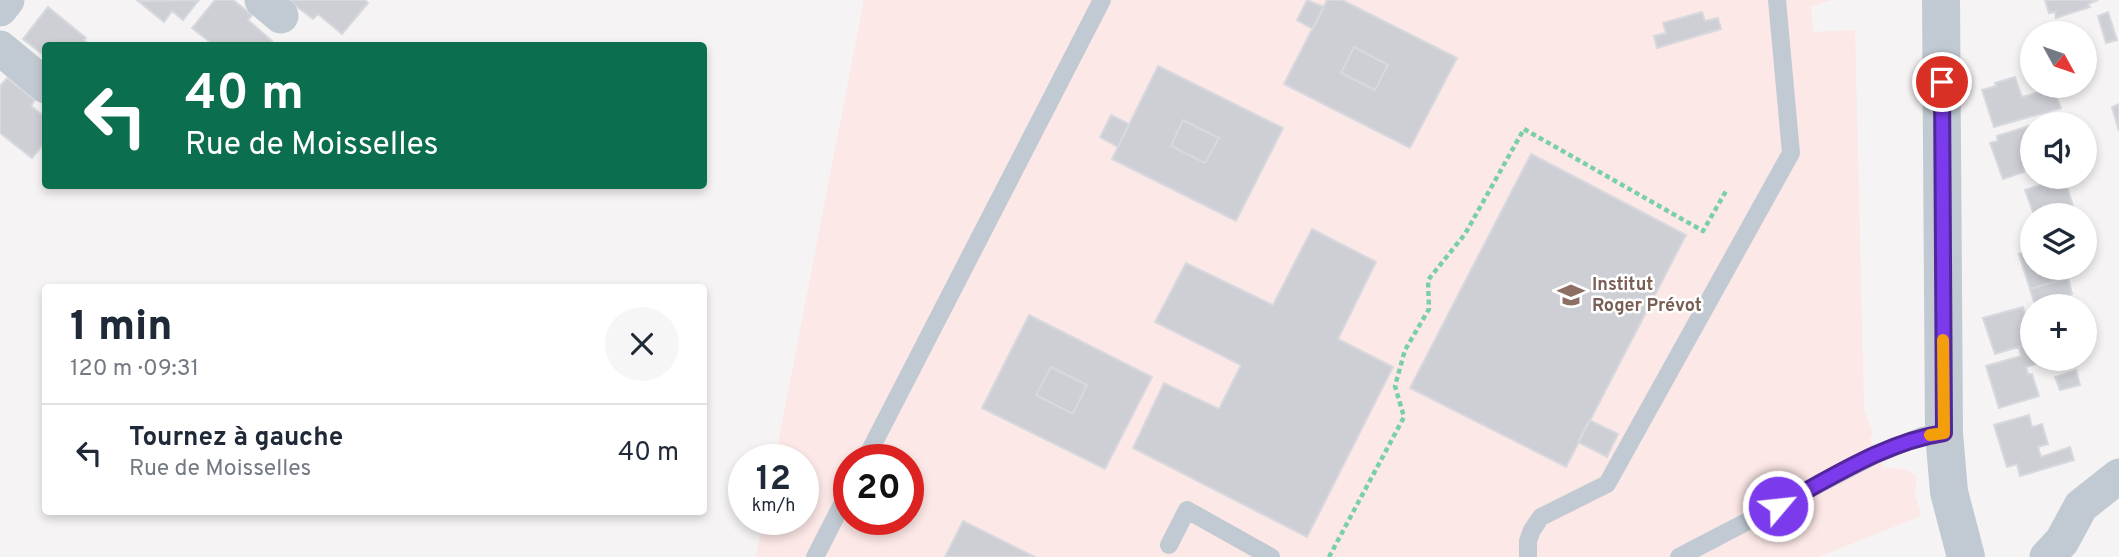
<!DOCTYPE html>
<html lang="fr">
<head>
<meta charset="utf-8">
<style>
	body { margin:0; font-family:Overpass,sans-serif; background:#f6f6f7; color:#1f2937; height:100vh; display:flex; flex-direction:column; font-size:26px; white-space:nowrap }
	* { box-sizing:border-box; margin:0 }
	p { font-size:23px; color:#747a83 }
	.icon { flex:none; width:38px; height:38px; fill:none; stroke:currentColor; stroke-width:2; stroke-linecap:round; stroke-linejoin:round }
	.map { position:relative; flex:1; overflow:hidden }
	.panel { position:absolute; left:42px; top:284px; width:665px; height:231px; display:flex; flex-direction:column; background:#fff; border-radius:7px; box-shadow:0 4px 10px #0003 }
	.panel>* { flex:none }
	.top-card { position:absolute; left:42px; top:42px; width:665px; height:147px; border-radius:7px; box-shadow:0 4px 10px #0003; background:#0b6e4f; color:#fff; overflow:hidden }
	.needle { width:46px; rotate:130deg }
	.buttons { position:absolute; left:2020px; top:21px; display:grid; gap:14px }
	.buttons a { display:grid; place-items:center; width:77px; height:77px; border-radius:50%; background:#fff; box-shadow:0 4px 10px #0003; font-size:35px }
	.speed { position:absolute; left:728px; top:444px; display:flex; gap:14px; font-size:35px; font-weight:700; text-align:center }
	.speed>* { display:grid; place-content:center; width:91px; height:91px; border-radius:50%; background:#fff; box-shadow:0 4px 10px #0003; line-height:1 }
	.speed small { font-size:18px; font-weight:400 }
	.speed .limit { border:10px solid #d22; background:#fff; color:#111 }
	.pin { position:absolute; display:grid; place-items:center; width:60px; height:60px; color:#fff; margin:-30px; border:4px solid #fff; border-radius:50%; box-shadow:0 2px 7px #0007 }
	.me { position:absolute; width:77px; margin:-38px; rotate:62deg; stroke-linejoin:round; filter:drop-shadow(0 0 5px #0008) }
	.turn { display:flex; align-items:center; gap:24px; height:147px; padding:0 28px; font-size:32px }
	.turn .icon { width:91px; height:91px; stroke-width:2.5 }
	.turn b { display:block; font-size:49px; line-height:60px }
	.round { display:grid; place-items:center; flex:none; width:74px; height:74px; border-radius:37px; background:#f6f6f7 }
	.head { display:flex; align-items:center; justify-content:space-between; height:119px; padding:0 28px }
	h1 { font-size:42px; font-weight:800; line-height:52px }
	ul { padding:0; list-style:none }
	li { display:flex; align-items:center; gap:21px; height:98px; padding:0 28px; border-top:2px solid #e0e1e3 }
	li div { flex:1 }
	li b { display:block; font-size:26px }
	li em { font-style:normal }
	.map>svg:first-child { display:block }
	.medical { fill:#fce8e6; fill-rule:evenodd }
	.building { fill:#cdcfd5; stroke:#d7d9de; stroke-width:2; fill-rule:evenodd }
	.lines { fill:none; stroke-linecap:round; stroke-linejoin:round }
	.path { stroke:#7ad0a6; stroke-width:4.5; stroke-dasharray:5 3.5; stroke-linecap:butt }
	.service { stroke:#c1cad2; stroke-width:18 }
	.minor { stroke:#c1cad2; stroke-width:35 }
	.tertiary { stroke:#c1cad2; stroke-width:38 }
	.route-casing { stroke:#51269a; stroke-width:18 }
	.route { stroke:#7c3aed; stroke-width:12 }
	.slow { stroke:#f59e0b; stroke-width:12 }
	.labels { text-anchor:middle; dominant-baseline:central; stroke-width:5; stroke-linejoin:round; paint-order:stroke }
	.education-label { font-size:18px; font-weight:bold; fill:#785e54; stroke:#fff; text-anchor:start }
</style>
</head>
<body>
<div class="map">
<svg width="2119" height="557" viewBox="0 0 2119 557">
	<rect width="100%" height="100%" fill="#f5f3f3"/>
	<path class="medical" d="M864 0H1831L1811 6 1813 32 1855 30 1864 410 1873 434 1870 439 1884 468 1905 469 1916 476 1915 495 1921 516 1818 557H756L763 520H803V460H775ZM849 460H908V520H849Z"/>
	<path class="building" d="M199 0 183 20 172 11 164 22 138 1Z
		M215 0H233L252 15 248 20 272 41 269 46H215L192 28Z
		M288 0H365L368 3 342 34 318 14 313 19Z
		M1307 0 1324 7 1313 29 1297 20Z
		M1327 0H1342L1457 58 1410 148 1284 84ZM1354 47 1388 65 1375 90 1341 73Z
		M2045 0H2098L2088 4 2090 7 2056 18 2055 12 2049 13Z
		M48 7 86 38 84 40 90 46H46V57L23 39Z
		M1702 12 1705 21 1718 18 1721 29 1657 48 1654 36 1666 33 1663 23Z
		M2108 12 2117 40 2106 43 2098 16Z
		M2078 27 2080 33H2063Z
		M1354 47 1388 65 1375 90 1341 73Z
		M1158 66 1283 128 1236 221 1112 159ZM1183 120 1219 138 1205 163 1171 146Z
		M2015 77 2022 97 2053 88 2061 108 1994 127 1982 90 1996 86 1995 83Z
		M7 78 35 100 31 106 46 118V141L32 158 0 133V86Z
		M2119 104V131L2112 107Z
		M1111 115 1129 124 1118 147 1100 137Z
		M1183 120 1219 138 1205 163 1171 146Z
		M2029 126 2032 135V165L2023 168 2024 172 2003 179 1990 143 1998 141 1997 136Z
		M1531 154 1686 235 1566 467 1410 388Z
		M2064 178 2076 215H2034L2025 190Z
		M1312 229 1376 262 1338 339 1393 367 1307 537 1133 448 1164 383 1219 409 1241 365 1155 322 1186 263 1273 305Z
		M2032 250V268H2071L2074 276 2030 289 2019 254Z
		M2068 278 2072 294 2035 305 2030 289Z
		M2023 307 2032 335V343L1995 354 1983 318Z
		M1029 315 1152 377 1105 469 982 408ZM1051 367 1087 385 1073 414 1036 395Z
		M2032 343V359H2052L2026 367 2028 374H2032L2039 396 1999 408 1986 366 2021 356 2019 347Z
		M1051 367 1087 385 1073 414 1036 395Z
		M2076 370 2080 385 2060 390 2055 377Z
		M2029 415 2032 427 2042 424 2048 444 2038 447 2041 457 2070 447 2074 460 2020 476 2017 464 2007 467 1994 425Z
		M1589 420 1618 434 1607 457 1578 442Z
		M963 521 1035 557H945Z"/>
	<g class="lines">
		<path class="path" d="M1329 557 1404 417 1395 386 1405 350 1429 309 1428 280 1465 234 1524 129 1703 231 1726 191"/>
		<path class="service" d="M865 460 1102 0
			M1169 545 1187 510 1271 557
			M815 557 849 491
			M1528 557V541L1532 530 1541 517 1607 484 1791 153 1777 0
			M1679 557 1877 454 1922 436 1944 433"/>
		<path class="minor" d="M262 0 281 16
			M0 9 7 0
			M0 48 46 86
			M2047 557 2062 541 2081 506 2119 476"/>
		<path class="tertiary" d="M1941 0 1944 433 1949 492 1966 557"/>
	</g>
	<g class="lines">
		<defs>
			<path id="route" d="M1778 506C1831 478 1885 442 1944 433L1942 82"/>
		</defs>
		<use href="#route" class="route-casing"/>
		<use href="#route" class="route"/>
		<path class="slow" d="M1930 435 1944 433 1943 340"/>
	</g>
	<defs>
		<symbol id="university-bare" viewBox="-9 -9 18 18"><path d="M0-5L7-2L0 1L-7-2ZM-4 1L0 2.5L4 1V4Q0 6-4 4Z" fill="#8d6e63" stroke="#fff" stroke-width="2.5" paint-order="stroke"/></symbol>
	</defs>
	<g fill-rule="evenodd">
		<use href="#university-bare" x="1552" y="276" width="38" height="38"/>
	</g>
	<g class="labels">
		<g class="education-label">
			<text x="1592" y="285">Institut<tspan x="1592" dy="21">Roger Prévot</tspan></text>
		</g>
	</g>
</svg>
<div class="buttons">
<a><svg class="needle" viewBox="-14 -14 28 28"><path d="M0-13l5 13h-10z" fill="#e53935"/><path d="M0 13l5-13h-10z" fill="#747a83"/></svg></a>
<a><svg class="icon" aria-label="sound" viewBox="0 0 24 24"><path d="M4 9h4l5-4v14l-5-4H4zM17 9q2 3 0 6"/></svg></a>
<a><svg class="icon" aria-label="layers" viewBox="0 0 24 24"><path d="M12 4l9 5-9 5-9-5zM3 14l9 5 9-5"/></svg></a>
<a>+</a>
</div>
<div class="speed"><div>12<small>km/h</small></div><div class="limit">20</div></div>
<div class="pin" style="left:1942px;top:82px;background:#d93025"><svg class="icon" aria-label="arrive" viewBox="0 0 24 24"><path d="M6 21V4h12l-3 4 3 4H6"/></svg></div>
<svg class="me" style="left:1778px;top:506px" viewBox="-20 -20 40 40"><circle r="17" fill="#7c3aed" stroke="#fff" stroke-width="3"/><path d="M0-11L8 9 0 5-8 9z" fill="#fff"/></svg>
<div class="top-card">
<div class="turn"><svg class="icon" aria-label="left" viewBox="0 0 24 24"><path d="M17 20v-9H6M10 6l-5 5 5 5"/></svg><div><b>40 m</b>Rue de Moisselles</div></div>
</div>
<section class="panel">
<div class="head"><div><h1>1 min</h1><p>120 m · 09:31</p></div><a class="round"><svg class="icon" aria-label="close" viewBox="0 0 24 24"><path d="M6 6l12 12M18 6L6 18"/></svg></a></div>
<ul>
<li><svg class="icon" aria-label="left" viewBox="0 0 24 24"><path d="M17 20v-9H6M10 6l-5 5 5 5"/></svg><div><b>Tournez à gauche</b><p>Rue de Moisselles</p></div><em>40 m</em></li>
</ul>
</section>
</div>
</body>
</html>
